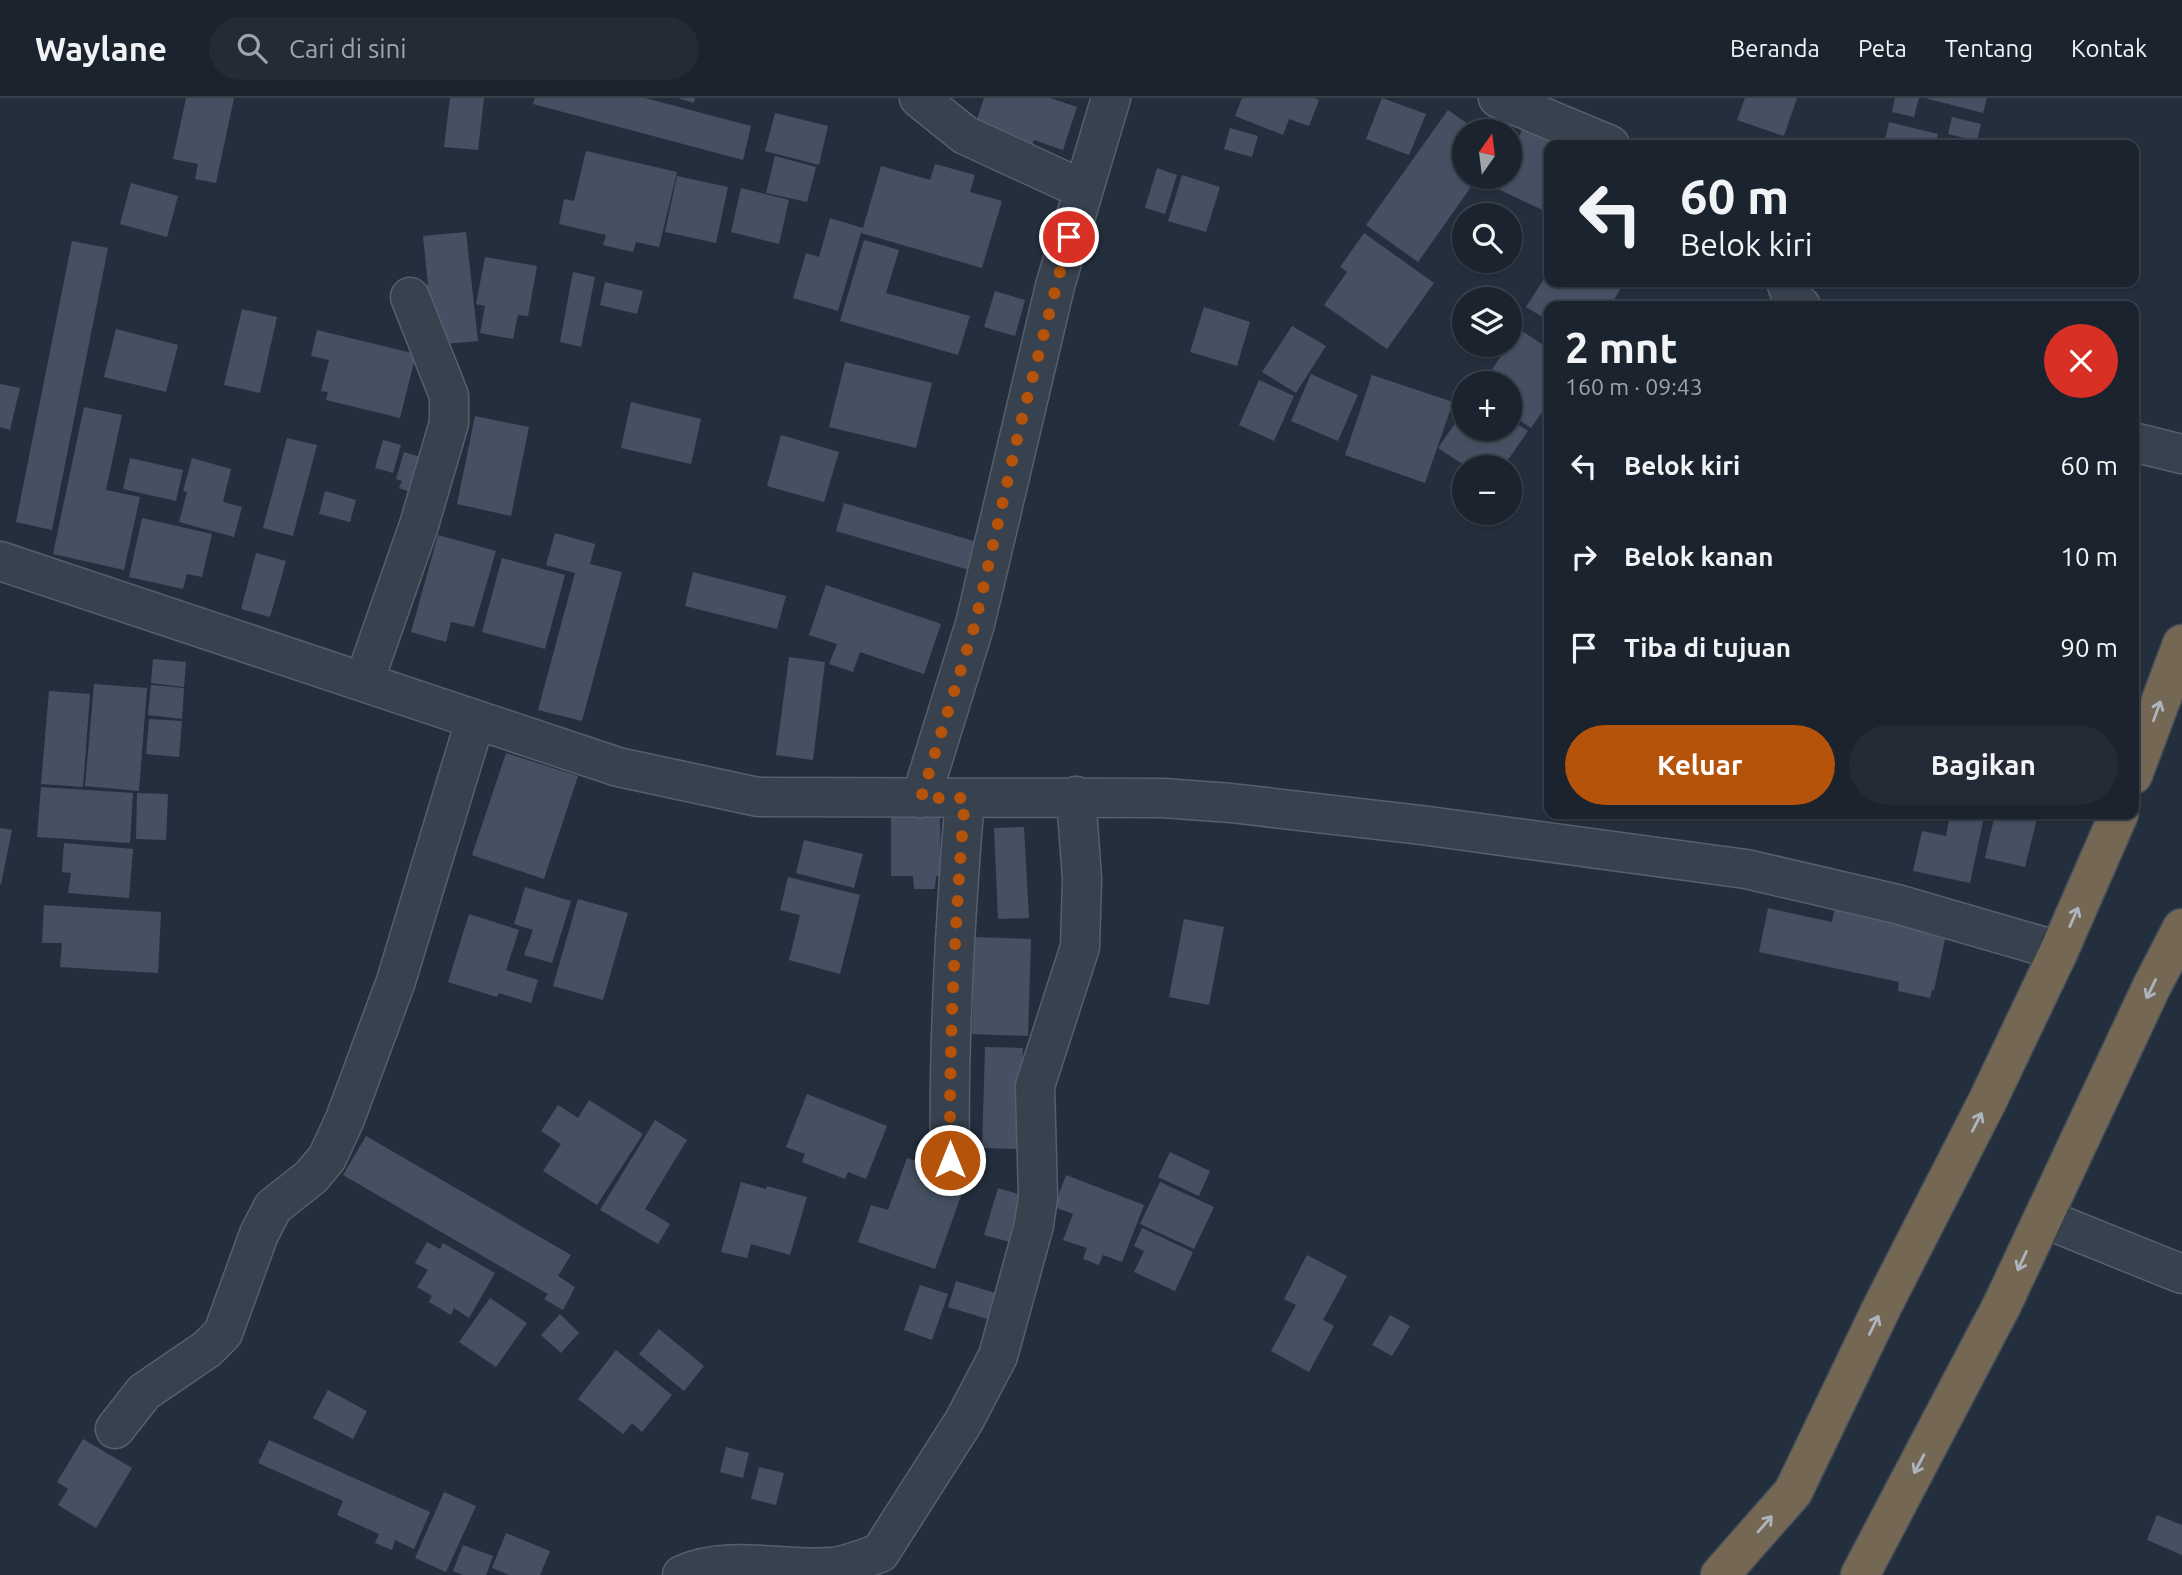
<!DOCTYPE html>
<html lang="id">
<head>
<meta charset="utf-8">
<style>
	body { margin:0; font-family:Ubuntu,sans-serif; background:#242b36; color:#f1f3f6; height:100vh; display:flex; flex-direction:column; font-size:26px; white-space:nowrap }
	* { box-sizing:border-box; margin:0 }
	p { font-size:23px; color:#a0a4aa }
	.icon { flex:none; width:38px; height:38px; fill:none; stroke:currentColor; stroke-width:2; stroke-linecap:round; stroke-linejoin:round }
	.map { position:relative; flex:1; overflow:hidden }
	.details { position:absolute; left:1544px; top:203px; width:595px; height:518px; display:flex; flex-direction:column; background:#1b232e; border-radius:14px; box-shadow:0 2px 5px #0004,0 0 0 2px #39404a }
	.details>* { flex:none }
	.guide { position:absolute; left:1544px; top:42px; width:595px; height:147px; border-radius:14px; box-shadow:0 2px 5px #0004,0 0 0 2px #39404a; background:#1b232e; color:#f1f3f6; overflow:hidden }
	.needle { width:46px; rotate:14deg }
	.controls { position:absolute; left:1452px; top:21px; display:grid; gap:14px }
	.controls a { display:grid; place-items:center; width:70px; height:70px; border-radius:50%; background:#1b232e; box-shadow:0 2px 5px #0004,0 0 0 2px #39404a; font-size:35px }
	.pin { position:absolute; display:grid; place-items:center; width:60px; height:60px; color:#fff; margin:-30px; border:4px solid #fff; border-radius:50%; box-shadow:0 2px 7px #0007 }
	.me { position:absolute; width:77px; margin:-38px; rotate:0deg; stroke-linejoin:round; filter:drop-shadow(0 0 5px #0008) }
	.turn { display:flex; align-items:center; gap:24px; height:147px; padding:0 21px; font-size:32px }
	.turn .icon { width:91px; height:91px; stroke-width:2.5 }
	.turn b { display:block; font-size:49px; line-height:60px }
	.round { display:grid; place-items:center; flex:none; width:74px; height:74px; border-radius:37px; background:#242b36 }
	.headline { display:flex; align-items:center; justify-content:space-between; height:119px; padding:0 21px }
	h1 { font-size:42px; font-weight:700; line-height:52px }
	.cta { display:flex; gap:14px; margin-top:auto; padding:14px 21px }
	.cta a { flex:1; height:80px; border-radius:42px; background:#b45309; color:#fff; font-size:28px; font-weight:700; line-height:80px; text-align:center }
	.cta a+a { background:#242b36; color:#f1f3f6 }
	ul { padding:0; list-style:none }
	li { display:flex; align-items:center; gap:21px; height:91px; padding:0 21px }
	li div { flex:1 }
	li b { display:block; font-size:26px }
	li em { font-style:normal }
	header { display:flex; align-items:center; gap:42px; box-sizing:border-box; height:98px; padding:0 35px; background:#1b232e; border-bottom:2px solid #39404a }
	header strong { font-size:33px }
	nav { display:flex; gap:38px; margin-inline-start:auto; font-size:24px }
	.search { width:490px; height:63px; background:#242b36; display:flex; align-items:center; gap:18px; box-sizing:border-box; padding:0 24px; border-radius:38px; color:#a0a4aa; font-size:26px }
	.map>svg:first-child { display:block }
	.building { fill:#455162 }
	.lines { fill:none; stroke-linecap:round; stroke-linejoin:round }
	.minor-casing { stroke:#565f6c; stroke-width:41 }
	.highway-casing { stroke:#434c59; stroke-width:41 }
	.minor { stroke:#38414e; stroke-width:38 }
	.highway { stroke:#746855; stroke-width:38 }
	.oneway { stroke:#aeb4bd }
	.route { stroke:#b45309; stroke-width:12; stroke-dasharray:0 21.6 }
</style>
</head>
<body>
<header>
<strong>Waylane</strong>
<div class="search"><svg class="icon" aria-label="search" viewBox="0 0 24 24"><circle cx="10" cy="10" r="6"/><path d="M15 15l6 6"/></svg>Cari di sini</div>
<nav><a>Beranda</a><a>Peta</a><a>Tentang</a><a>Kontak</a></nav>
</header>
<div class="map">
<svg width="2182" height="1477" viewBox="0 0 2182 1477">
	<rect width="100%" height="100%" fill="#242f3e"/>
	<path class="building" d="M186 0H234L216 85 195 81 198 66 173 61Z
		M450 0H484L478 52 444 49Z
		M535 0H645L751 28 743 62 533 6Z
		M678 0H695L694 5Z
		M984 0H1050L1077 9 1063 52 1034 42 1032 49 974 30Z
		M1242 0H1314L1319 2 1309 28 1289 21 1283 37 1235 18Z
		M1382 0 1426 16 1409 57 1366 41Z
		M1745 0H1797L1784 38 1737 22Z
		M1895 0H1919L1914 19 1892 14Z
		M1925 0H1987L1983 15Z
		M1448 12 1478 33H1465V79H1478L1418 164 1366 127Z
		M775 15 828 28 819 67 765 53Z
		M1952 19 1981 26 1977 43 1948 36Z
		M1889 24 1938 36 1936 47H1884Z
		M1525 26 1570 47H1549V115L1494 89 1499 79H1510V56Z
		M1230 30 1258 38 1252 59 1224 51Z
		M586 53 677 74 659 149 636 144 633 154 603 147 606 137 559 126 564 101 574 103Z
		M775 58 816 69 807 104 766 95Z
		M935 66 975 77 970 94 1002 103 982 170 861 135 838 213 793 200 806 155 819 159 830 120 863 130 881 68 930 82Z
		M1157 70 1177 77 1165 116 1145 110Z
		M1182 77 1220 89 1206 134 1168 123Z
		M677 78 728 89 716 145 665 134Z
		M131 85 178 98 167 139 120 126Z
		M741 90 789 102 779 146 731 134Z
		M466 134 478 243 434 247 428 190 423 191V187H428L423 138Z
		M1364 135 1434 185 1387 251 1324 207 1347 174 1340 169Z
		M864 142 899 152 886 195 970 218 958 257 840 223Z
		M72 143 108 150 52 432 16 424Z
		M485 159 537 168 528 218 518 217 513 241 480 235 485 208 476 206Z
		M1549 173V184H1625L1610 208H1549V223L1526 209Z
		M573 174 595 179 581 249 560 244Z
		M605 184 643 193 637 216 600 207Z
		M995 193 1025 202 1015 238 984 229Z
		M1204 209 1250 224 1237 268 1190 254Z
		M242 211 277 219 260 295 224 287Z
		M1292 228 1326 248 1296 295 1262 274Z
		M116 231 178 247 166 294 104 279Z
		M1519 231 1549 251V304L1531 330 1510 316V285H1483Z
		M317 232 416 256 400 320 326 302 328 294 321 293 329 262 311 258Z
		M845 264 932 285 916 350 829 329Z
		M1311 276 1358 297 1338 343 1291 323Z
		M1372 277 1453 304 1425 385 1345 357Z
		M1259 282 1294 298 1274 343 1239 327Z
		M0 286 20 290 10 332 0 329Z
		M631 304 701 321 691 366 621 350Z
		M84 309 122 317 106 392 140 399 124 472 53 456Z
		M1465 311V331H1510V321L1528 333 1503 369H1467L1438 350Z
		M475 318 529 329 511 418 457 406Z
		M781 337 839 354 824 404 767 388Z
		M287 340 317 347 293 438 263 430Z
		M383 342 401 347 393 375 375 370Z
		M404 354 437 364 422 398 399 390 402 383 396 381Z
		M130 360 183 372 176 403 123 391Z
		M192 360 231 371 223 404 242 409 234 439 179 424 187 394 183 393Z
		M325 393 356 402 350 424 319 416Z
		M844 405 977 444 969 472 836 433Z
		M142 420 212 436 202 479 187 476 183 491 129 479Z
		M555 435 595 446 590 466 622 474 582 623 538 612 575 475 546 467Z
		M438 437 496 453 474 529 451 524 446 544 411 534Z
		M256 455 286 463 270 519 241 511Z
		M502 460 565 477 545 551 482 534Z
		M693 474 786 498 777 531 685 508Z
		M826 487 941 526 924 576 860 554 853 574 829 566 837 546 809 537Z
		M789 559 825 564 813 662 776 657Z
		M153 561 186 564 184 589 151 585Z
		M94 586 147 590 139 693 85 688Z
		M151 587 184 590 182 621 148 617Z
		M49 593 90 596 83 689 41 686Z
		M149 621 182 623 179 659 146 656Z
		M506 655 578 678 544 781 472 757Z
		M41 689 133 695 130 745 37 739Z
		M137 695 168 696 166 742 136 741Z
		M1950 716 1984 719 1970 785 1913 773 1922 733 1946 738Z
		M1995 716H2018L2037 720 2025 769 1985 760Z
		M891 717H940L941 778H936L935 791H914L913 778H891Z
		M1024 729 1029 820 998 821 994 730Z
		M0 730 12 732 1 786H0Z
		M804 742 863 756 854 790 796 775Z
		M64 745 133 751 129 800 68 795 71 775 62 774Z
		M788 779 860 797 840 876 789 862 800 817 780 812Z
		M525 789 571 803 552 865 524 857 533 832 514 826Z
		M578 801 628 815 603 902 553 888Z
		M44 807 161 814 158 875 60 869 62 845H42Z
		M1835 808 1947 832 1934 892H1932L1930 900 1898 893 1899 884 1759 854 1768 810 1832 824Z
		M469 816 519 832 506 872 538 882 531 905 499 895 497 899 448 884Z
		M1184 821 1224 829 1209 907 1169 899Z
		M974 839 1031 841 1028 938 972 936Z
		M985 949 1023 950 1020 1051 982 1050Z
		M807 996 887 1028 866 1081 848 1074 845 1081 802 1064 805 1056 786 1049Z
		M589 1002 643 1036 597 1107 543 1073 561 1046 541 1033 558 1007 578 1020Z
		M655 1022 687 1042 645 1111 670 1126 658 1146 600 1112Z
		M366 1038 571 1157 558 1178 575 1189 563 1212 544 1201 548 1196 343 1077Z
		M1170 1054 1210 1073 1199 1098 1158 1079Z
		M907 1060 967 1081 935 1171 858 1144 871 1107 888 1112Z
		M1066 1077 1144 1107 1122 1164 1103 1157 1099 1167 1083 1161 1087 1150 1063 1142 1073 1116 1054 1109Z
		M741 1084 766 1091 767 1088 807 1099 790 1157 751 1146 747 1160 721 1154Z
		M1160 1084 1214 1109 1194 1151 1140 1126Z
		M998 1090 1035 1101 1021 1147 984 1137Z
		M1142 1130 1193 1154 1175 1193 1134 1174 1144 1153 1134 1148Z
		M427 1144 440 1151 443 1145 495 1175 469 1220 454 1210 451 1217 429 1204 432 1198 417 1189 428 1172 415 1165Z
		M1307 1157 1347 1178 1323 1222 1334 1228 1309 1274 1271 1253 1296 1207 1284 1201Z
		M956 1183 1002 1197 994 1223 948 1209Z
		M920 1187 948 1196 932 1242 904 1232Z
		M490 1200 527 1225 496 1269 459 1244Z
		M560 1216 579 1235 561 1255 541 1237Z
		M1390 1217 1410 1228 1392 1258 1372 1247Z
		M659 1231 704 1268 684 1293 639 1256Z
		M616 1252 672 1297 642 1334 632 1325 623 1336 578 1301Z
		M328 1292 367 1313 353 1341 313 1320Z
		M83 1341 132 1370 96 1430 58 1407 68 1391 57 1384Z
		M269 1342 430 1414 414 1451 395 1442 392 1452 375 1445 379 1436 337 1417 343 1403 258 1365Z
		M726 1349 749 1355 743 1380 720 1374Z
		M759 1369 784 1375 776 1407 751 1401Z
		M444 1394 476 1408 446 1474 415 1460Z
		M2157 1417 2182 1427V1457L2147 1442Z
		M506 1435 550 1453 540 1477H509L492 1470Z
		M463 1447 493 1458 486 1477H463L453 1473Z"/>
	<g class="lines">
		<defs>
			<path id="minor" d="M919 0 965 37 1082 91
				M1498 0 1610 47
				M1786 184 1792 200 1801 208
				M2133 344 2182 356
				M0 463 618 669 758 699 1163 700 1231 705 1421 727 1746 771 1897 806 2059 853
				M364 584 419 427 449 325V298L410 199
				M921 700 975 526 1055 188 1111 0
				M950 1062C948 941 955 821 965 700
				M2043 1120 2182 1176
				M115 1331 144 1294 207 1251 223 1235 259 1136 273 1109 311 1079 327 1060 345 1021 396 883 475 623
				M682 1477C728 1456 783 1473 833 1469 848 1467 865 1460 880 1455L964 1323 998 1258 1034 1127 1038 1099 1035 988 1080 849 1082 781 1076 698"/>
			<path id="highway" d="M2133 677 2182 546
				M1720 1477 1793 1394 1883 1207 1987 1004 2059 853 2119 716
				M1860 1477 2002 1207 2151 890 2182 830"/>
		</defs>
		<use href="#minor" class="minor-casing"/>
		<use href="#highway" class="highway-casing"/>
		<use href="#minor" class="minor"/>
		<use href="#highway" class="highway"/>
	</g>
	<defs><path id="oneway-shaft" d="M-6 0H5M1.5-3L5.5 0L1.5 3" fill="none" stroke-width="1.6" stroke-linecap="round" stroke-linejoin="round" transform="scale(1.75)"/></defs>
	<g class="oneway">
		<use href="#oneway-shaft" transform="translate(2157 613) rotate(-70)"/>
		<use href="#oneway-shaft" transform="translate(2074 819) rotate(-66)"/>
		<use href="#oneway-shaft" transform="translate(2151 891) rotate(116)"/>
		<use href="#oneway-shaft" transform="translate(1977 1024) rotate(-63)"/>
		<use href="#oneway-shaft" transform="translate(2022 1163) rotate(115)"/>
		<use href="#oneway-shaft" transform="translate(1874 1227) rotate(-64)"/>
		<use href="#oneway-shaft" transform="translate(1919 1366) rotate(118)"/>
		<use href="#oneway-shaft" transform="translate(1765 1426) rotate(-49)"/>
	</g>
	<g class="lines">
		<path class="route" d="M950 1062C949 941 955 821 965 700H921L975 526 1020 328 1069 139"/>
	</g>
</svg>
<div class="controls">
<a><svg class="needle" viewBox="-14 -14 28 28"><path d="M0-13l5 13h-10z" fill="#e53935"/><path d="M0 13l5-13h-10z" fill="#a0a4aa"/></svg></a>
<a><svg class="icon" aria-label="search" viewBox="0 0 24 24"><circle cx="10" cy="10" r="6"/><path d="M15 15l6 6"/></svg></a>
<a><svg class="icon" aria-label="layers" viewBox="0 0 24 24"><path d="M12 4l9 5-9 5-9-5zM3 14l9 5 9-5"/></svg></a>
<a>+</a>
<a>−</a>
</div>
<div class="pin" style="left:1069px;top:139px;background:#d93025"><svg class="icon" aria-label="arrive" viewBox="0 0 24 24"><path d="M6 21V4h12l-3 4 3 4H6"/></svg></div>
<svg class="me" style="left:950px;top:1062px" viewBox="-20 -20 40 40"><circle r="17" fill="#b45309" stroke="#fff" stroke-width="3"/><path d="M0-11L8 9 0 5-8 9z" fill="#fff"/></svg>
<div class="guide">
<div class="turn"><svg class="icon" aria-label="left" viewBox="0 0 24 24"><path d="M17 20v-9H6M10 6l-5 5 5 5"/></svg><div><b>60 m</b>Belok kiri</div></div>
</div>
<section class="details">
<div class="headline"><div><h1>2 mnt</h1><p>160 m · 09:43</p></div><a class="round" style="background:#d93025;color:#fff"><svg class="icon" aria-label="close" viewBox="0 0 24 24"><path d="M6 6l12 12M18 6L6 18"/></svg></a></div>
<ul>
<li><svg class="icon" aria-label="left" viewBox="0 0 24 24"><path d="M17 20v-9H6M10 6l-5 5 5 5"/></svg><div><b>Belok kiri</b></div><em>60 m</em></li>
<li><svg class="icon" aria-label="right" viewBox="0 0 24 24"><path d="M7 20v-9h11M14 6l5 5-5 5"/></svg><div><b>Belok kanan</b></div><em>10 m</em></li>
<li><svg class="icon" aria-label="arrive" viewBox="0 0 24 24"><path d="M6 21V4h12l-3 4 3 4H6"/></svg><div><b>Tiba di tujuan</b></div><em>90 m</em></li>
</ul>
<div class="cta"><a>Keluar</a><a>Bagikan</a></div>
</section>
</div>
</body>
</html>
